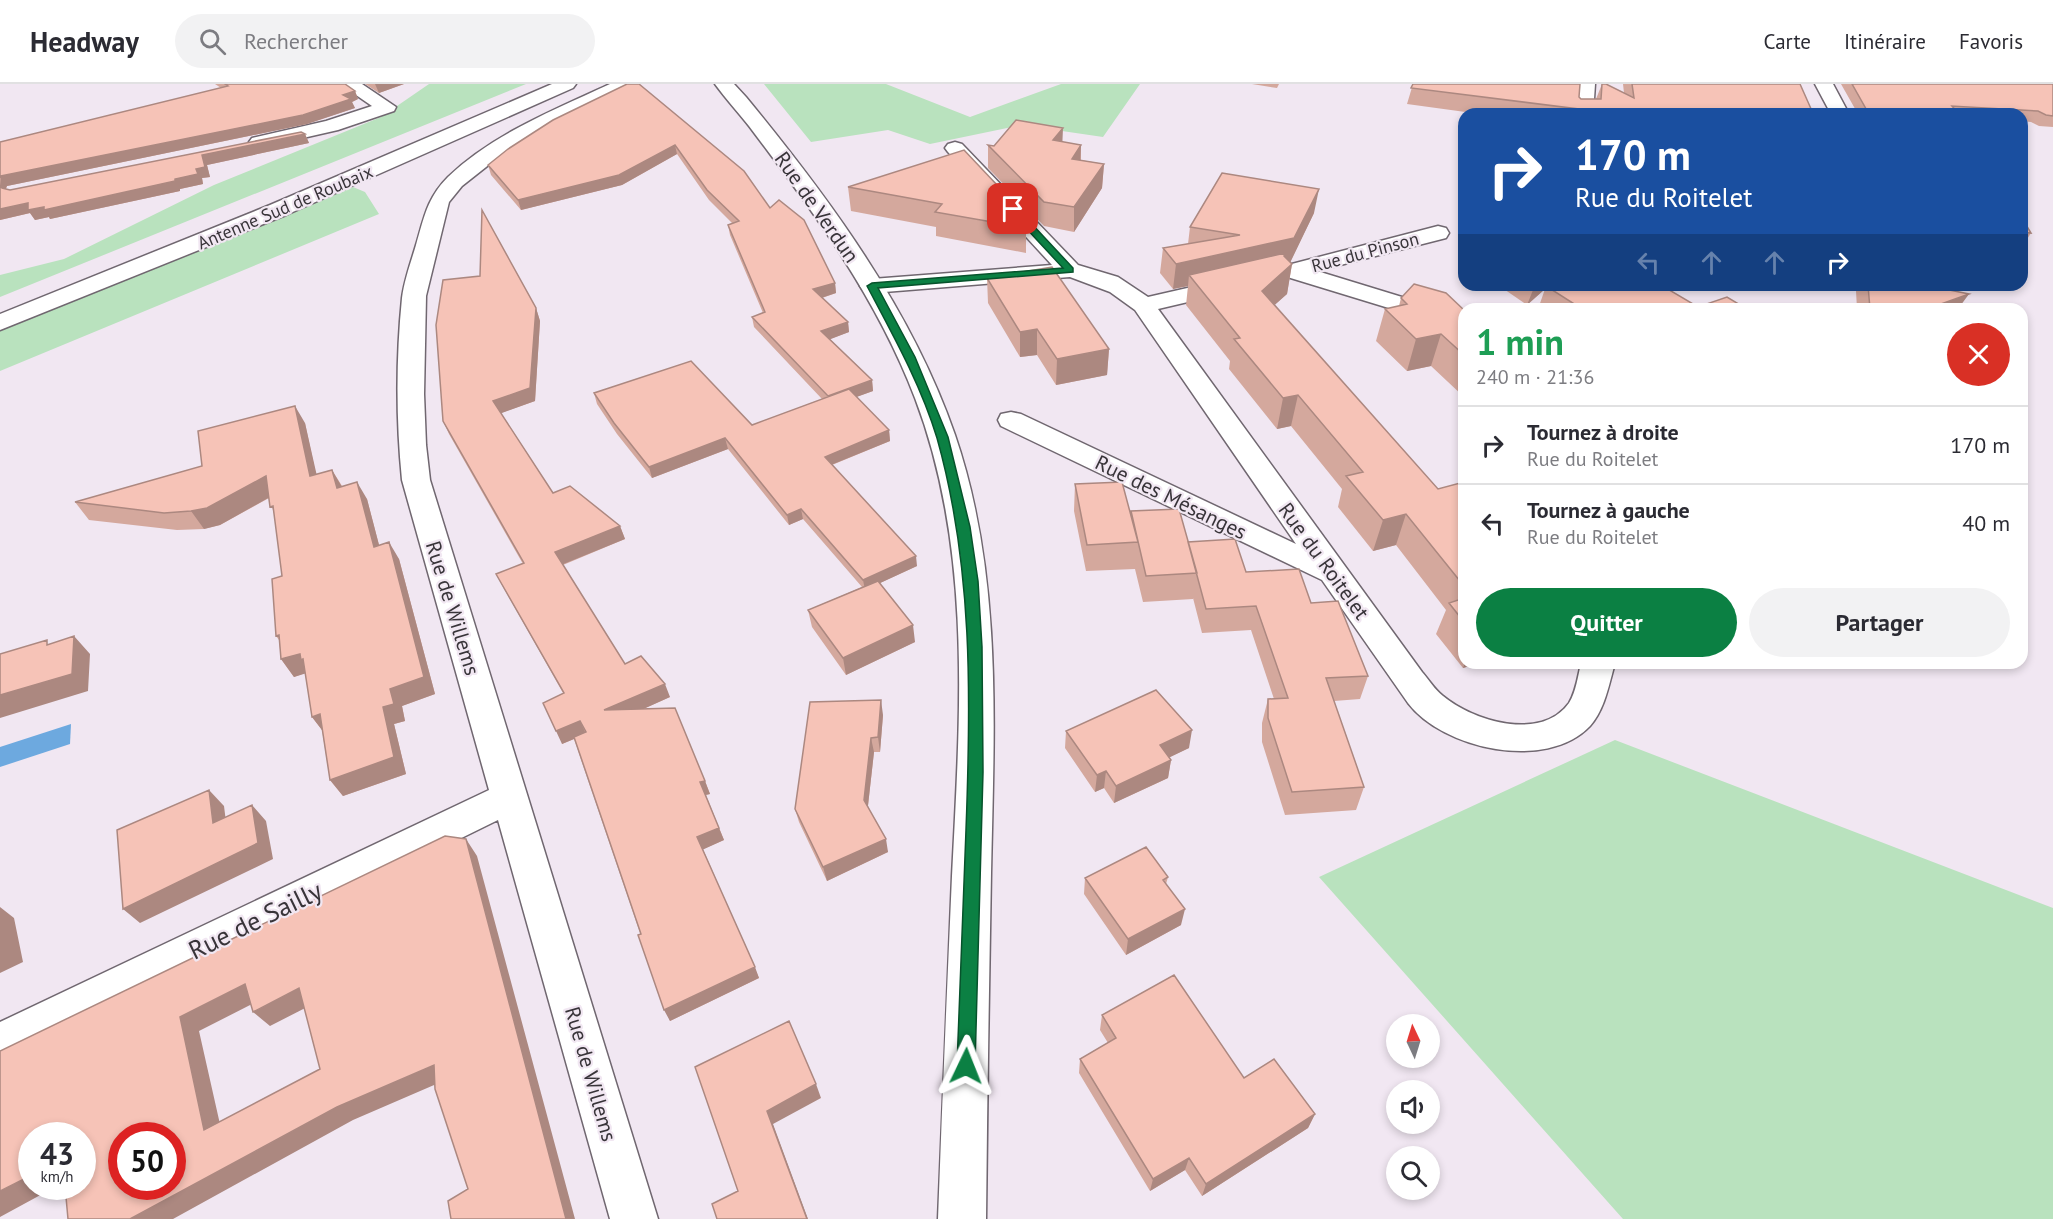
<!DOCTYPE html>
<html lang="fr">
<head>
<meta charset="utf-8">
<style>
	body { margin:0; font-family:"PT Sans",sans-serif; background:#f2f2f3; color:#2b2b33; height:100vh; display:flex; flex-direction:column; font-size:22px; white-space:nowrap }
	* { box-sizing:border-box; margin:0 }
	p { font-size:20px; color:#7c7c81 }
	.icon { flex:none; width:33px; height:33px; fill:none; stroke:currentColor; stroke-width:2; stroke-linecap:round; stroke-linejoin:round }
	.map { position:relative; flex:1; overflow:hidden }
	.details { position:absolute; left:1458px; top:219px; width:570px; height:366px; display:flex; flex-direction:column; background:#fff; border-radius:18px; box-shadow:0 3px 9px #0003 }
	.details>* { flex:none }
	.guide { position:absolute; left:1458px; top:24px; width:570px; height:183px; border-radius:18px; box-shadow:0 3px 9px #0003; background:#1a4fa0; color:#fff; overflow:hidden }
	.needle { width:39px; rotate:356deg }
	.controls { position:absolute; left:1386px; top:930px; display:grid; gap:12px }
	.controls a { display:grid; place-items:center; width:54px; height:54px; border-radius:50%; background:#fff; box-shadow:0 3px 9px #0003; font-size:30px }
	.speed { position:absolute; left:18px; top:1038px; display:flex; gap:12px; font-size:30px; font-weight:700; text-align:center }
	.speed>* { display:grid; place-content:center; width:78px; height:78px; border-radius:50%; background:#fff; box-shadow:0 3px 9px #0003; line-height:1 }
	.speed small { font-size:15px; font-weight:400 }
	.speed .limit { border:9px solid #d22; background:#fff; color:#111 }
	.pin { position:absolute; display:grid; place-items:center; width:51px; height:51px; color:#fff; margin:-26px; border-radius:12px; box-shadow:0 3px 9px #0006 }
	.me { position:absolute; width:66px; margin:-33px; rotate:2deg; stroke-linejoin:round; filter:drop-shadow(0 0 4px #0008) }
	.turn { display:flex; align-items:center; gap:21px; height:126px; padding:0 18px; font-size:27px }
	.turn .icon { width:78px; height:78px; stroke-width:2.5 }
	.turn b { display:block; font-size:42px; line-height:51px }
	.lanes { display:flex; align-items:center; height:57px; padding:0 18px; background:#0003; justify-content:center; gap:30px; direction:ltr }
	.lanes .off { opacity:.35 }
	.round { display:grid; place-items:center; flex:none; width:63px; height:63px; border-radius:32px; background:#f2f2f3 }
	.headline { display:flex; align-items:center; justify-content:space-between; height:102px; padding:0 18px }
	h1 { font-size:36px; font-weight:700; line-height:45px; color:#1e9e55 }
	.primary-button { display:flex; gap:12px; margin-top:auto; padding:12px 18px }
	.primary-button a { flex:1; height:69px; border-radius:36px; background:#0b8043; color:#fff; font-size:24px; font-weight:700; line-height:69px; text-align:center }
	.primary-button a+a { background:#f2f2f3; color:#2b2b33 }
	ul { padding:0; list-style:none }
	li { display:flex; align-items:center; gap:18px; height:78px; padding:0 18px; border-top:2px solid #e1e1e2 }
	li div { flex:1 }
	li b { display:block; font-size:22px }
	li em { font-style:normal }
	header { display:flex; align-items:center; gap:36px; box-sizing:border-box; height:84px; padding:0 30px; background:#fff; border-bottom:2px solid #e1e1e2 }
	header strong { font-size:28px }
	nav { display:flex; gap:33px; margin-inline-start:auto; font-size:21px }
	.search { width:420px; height:54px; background:#f2f2f3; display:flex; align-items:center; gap:15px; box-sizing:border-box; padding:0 21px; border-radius:33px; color:#7c7c81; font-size:22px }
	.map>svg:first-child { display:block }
	.green { fill:#b9e2be }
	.water { fill:#6da9df }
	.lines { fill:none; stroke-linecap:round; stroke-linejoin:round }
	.minor-casing { stroke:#706770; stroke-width:3 }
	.major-casing { stroke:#706770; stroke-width:3 }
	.highway-casing { stroke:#706770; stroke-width:3 }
	.minor { fill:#fff; fill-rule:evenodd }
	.major { fill:#fff; fill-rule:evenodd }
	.highway { fill:#fff; fill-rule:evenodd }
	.wall { fill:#d4a89d }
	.shaded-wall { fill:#ac8880 }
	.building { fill:#f6c3b7; stroke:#ac8880; stroke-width:1.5; fill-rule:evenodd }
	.route { fill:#0b8043; stroke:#07532c; stroke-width:1.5 }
	.labels { text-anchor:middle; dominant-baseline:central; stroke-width:4.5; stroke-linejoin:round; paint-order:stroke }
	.far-street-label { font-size:18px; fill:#383439; stroke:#f1e7f2 }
	.street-label { font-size:21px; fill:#383439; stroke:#f1e7f2 }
	.near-street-label { font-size:26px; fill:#383439; stroke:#f1e7f2 }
</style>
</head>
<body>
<header>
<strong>Headway</strong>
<div class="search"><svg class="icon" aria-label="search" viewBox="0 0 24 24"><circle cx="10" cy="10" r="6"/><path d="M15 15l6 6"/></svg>Rechercher</div>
<nav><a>Carte</a><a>Itinéraire</a><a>Favoris</a></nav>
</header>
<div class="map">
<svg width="2053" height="1135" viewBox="0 0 2053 1135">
	<rect width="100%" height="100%" fill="#f1e7f2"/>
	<path class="green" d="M429 0H526L0 213V191L64 175 214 101 381 33Z
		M764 0H886L970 33 1061 0H1140L1103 53 1021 41 930 60 888 46 811 58Z
		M353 103 365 108 379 130 0 287V246Z
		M1615 656 2053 824V1135H1623L1319 793Z"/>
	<path class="water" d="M71 640 70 660 0 683V663Z"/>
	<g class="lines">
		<defs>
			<path id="minor" d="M340 0H362L396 23 394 27 338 46 259 64 252 62 249 58 252 54 326 37 372 22Z
				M610 0H633L630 4 557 39 505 68 462 102 449 118 426 212 424 310 426 361 430 396 658 1135H610L498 736 0 981V938L489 706 402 396C396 336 396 274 402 214 404 197 411 178 416 161 424 134 427 114 448 93 493 50 554 26 610 0Z
				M1577 0H1595L1593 30H1575Z
				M1815 0H1833L1849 30H1831Z
				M955 58 962 60 1078 181 1118 193 1148 213 1231 194 1239 196 1243 201 1239 206 1158 225 1422 588C1429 596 1435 606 1443 612 1473 637 1541 658 1569 619 1576 608 1578 592 1581 579H1615C1609 600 1605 625 1590 642 1546 688 1443 665 1408 619L1322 496 1001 342 998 336 1001 330 1011 328 1021 330 1296 460 1135 226 1110 208 1070 193 872 209 864 207 860 202 864 197 872 195 1052 181 948 68 945 64 948 60Z
				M1438 142 1446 144 1449 149 1446 154 1317 187 1464 232V247L1284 192 1281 187 1284 182Z"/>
			<path id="major" d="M715 0H734L746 13C829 114 912 226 955 351 1003 491 994 643 991 789 989 904 987 1020 986 1135H938C942 1020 947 906 952 792 960 633 973 466 915 314 877 214 813 127 749 42 738 28 726 15 715 0Z"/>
			<path id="highway" d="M552 0H576L573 4 286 131 0 246V230L270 121Z"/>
		</defs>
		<use href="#minor" class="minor-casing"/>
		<use href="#major" class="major-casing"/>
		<use href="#highway" class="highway-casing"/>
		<use href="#minor" class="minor"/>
		<use href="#major" class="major"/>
		<use href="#highway" class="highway"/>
	</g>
	<path class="wall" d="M215 0H345L355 7 358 15 352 18 355 24 307 40 7 102 6 105 10 106 305 50 309 59 207 81 210 93 202 94 203 100 180 105V107L50 135 49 133 35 136 30 129 0 136V58L221 4Z
		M365 0H404L379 9Z
		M627 0 770 124 835 199 836 209 822 214 848 238 849 248 830 255 872 296 873 307 856 313 889 346 890 357 832 381 917 482 880 499 915 558 846 591 812 543 808 526 862 503 803 435 789 441 728 365 652 394 617 350 597 320 594 309 752 341 822 315 754 243 752 233 763 229 730 151 728 141 732 139 709 116 677 70 622 101 521 126 491 91 488 81Z
		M1252 0H1279L1277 4Z
		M1413 0 1579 13 1581 15H1596L1602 0 1624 9 1623 0H1800L1812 27 1810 30H1480L1407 20Z
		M1841 0H2053V43L2039 42 2031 38 2022 37V30H1858Z
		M1062 58 1081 61V76L1104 80 1102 104 1074 148 1044 142 988 84V61L994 62Z
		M848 103 1014 126 1026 144V169L936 152V143L851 127Z
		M1314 129 1290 178 1292 180 1287 210 1274 221 1438 405 1464 398V579H1479L1463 584 1436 550 1446 526 1396 461 1373 467 1338 423 1342 405 1291 342 1277 345 1229 285 1230 277 1186 221 1188 202 1173 205 1160 189 1163 164 1188 160 1190 143Z
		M2022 134 2031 149 2022 163Z
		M987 194 1109 265 1107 291 1056 301 1037 271 1020 273 988 219Z
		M1498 201H1550L1549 202 1698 223 1747 225H1538L1545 205 1527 221Z
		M1859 201H1925L1958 225H1857L1856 207Z
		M1401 214 1464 226V313L1431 282 1407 287 1376 257 1385 225 1399 222Z
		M536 224 540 237 535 317 501 329 553 409 620 442 625 455 563 481 625 580 670 613 643 625 705 697 710 710 706 711 724 756 703 765 759 894 670 937 574 655 562 660 563 609 503 503 496 490 523 480 449 350 443 337Z
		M305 339 316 391 332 386 342 402 367 415 379 461 399 475 435 610 402 622 405 637 394 640 406 690 343 712 330 696 322 646 312 633 305 589 294 593 281 575 279 556 276 552 282 492 274 429 269 414 220 441 204 445 177 446 89 436 75 418 202 382Z
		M1075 400 1131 430 1188 458 1246 488 1311 519 1368 592 1360 615 1334 617 1364 703 1356 726 1285 731 1262 658V639L1268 615H1274L1251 546 1202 549 1193 514V515L1143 518 1135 485 1086 487 1074 427Z
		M883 631 880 668H874L868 722 888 768 827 797 799 738 795 725Z
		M1066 647 1189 664 1169 673 1171 676 1168 694 1114 719 1104 704 1095 708 1065 664Z
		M1168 793 1166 800 1181 841 1126 871 1084 810 1085 794Z
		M1102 931 1244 994 1315 1030 1308 1044 1202 1112 1185 1086 1150 1107 1079 989 1080 975 1108 959 1100 946Z"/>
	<path class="shaded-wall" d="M375 0H404L379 9Z
		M355 7 358 15 352 18 355 24 307 40 7 102 4 108 0 102 1 92 343 11Z
		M1063 44 1062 67 1053 56Z
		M305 50 309 59 207 81 210 93 202 94 203 100 180 105V107L50 135 49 133 35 136 30 129 0 136V125L196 85 202 71Z
		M675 61 677 70 622 101 521 126 518 116Z
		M1081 61 1080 84 1072 75Z
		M1104 80 1102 104 1074 148V123Z
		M1319 105 1314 129 1290 179 1292 180 1287 210 1257 237 1262 207 1189 191 1188 202 1173 205 1176 180 1294 154Z
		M835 199 836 209 815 216 813 205Z
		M1535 201H1550L1548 203 1546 202 1545 205 1527 221Z
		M1969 210 1958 225H1927Z
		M536 224 540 237 535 317 499 330 493 317Z
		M848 238 849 248 823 258 821 247Z
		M1037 245V271L1020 273V248Z
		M1441 250 1431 282 1407 287 1416 255Z
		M1109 265 1107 291 1056 301 1057 275Z
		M872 296 873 307 829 323 828 312Z
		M1298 311 1291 342 1277 345 1283 314Z
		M295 322 305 339 321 410 310 392Z
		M889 346 890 357 826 383 825 373Z
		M725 354 728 365 652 394 649 383Z
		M332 386 342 403 337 404Z
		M266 392 277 409 220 441 204 445 191 427Z
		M357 398 367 415 384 480 374 463Z
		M801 425 803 435 789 441 787 431Z
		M1406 430 1396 461 1373 467 1383 436Z
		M620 442 625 455 561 481 555 468Z
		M389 458 399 475 435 610 402 622 405 637 394 640 406 690 343 712 330 696 383 623 390 605Z
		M916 472 917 482 865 506 863 496Z
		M913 541 915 558 846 591 843 574Z
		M74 552 90 570 88 607 0 634V611Z
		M300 570 310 588 294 593 281 575Z
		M1465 579H1479L1463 584Z
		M665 600 670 613 610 640 604 626Z
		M881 616 883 631 880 668 878 653Z
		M320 630 325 650 312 633Z
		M580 637 586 650 562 660 556 647Z
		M1192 646 1189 664 1158 679 1160 661Z
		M871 654 874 668 867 730 864 716Z
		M1171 676 1168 694 1114 719 1116 702Z
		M1106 687 1104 704 1095 708 1097 691Z
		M705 697 710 710 705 711 700 698Z
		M209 706 224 722 228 754 213 739Z
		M252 721 266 737 273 775 140 839 123 825Z
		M719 744 724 756 702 766 697 753Z
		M466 755 477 772 575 1135H566Z
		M886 755 888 768 827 797 823 783Z
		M0 823 14 834 23 878 0 889Z
		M1185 825 1181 841 1126 871 1128 855Z
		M755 883 759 894 670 937 664 926Z
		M245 900 262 915 199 947 224 1058 204 1046 180 933Z
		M299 904 315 919 270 942 253 928Z
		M434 981 448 995 353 1036 173 1135H130L337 1023Z
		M816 1000 821 1014 773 1040 808 1135H807L767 1027Z
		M1315 1030 1308 1044 1202 1112 1206 1100Z
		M1189 1074 1185 1086 1150 1107 1153 1095Z
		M32 1091V1102H57L0 1133V1107Z"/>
	<path class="building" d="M225 0H345L355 7 343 11 351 15 303 31 1 92 0 94V58L228 2Z
		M627 0H639L744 87 770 124 779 116 804 136 835 199 813 205 848 238 821 247 872 296 828 312 752 233 765 228 728 141 739 137 707 106 675 61 619 91 518 116 488 81 508 65 553 36Z
		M1413 0H1580L1579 13 1581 15H1601L1602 0H1606L1634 14 1632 0H1800L1812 27 1793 25 1795 30H1619L1411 4Z
		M1852 0H2053V32L2046 31 2038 27 1952 22 1959 30H1869Z
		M1016 36 1063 44 1053 56 1081 61 1072 75 1104 80 1074 123 1044 118 988 61 994 62Z
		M301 48 305 50 202 71 205 83 196 85 198 90 175 95V97L44 126V123L28 126V119L0 125V102L2 104 10 106Z
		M964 66 1014 119 1011 122 1026 144 935 128 942 120 848 103Z
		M1222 89 1319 105 1294 154 1176 180 1163 164 1240 151 1190 143Z
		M482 126 536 224 530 304 493 317 553 409 570 402 620 442 555 468 625 580 641 572 665 600 604 626 675 624 705 697 700 698 719 744 697 753 755 883 664 926 638 851 641 850 574 653 586 648 580 637 556 647 543 619 564 609 496 490 524 479 443 337 436 241 443 196 480 192Z
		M2022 134 2031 149 2022 148Z
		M1285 169 1284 172 1292 180 1262 207 1438 405 1464 398V502L1406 430 1383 436 1346 392 1363 388 1298 311 1283 314 1234 255 1240 254 1189 191Z
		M1052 183 1109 265 1057 275 1037 245 1020 248 987 194Z
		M1414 200 1446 209 1464 226V271L1441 250 1416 255 1385 225 1407 220 1401 214Z
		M1557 201H1661L1698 223 1727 213 1747 225H1582L1546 202Z
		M1868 201H1925L1969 210 1927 225H1870Z
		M691 277 752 341 849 305 889 346 825 373 916 472 863 496 801 425 787 431 725 354 649 383 614 339 594 309Z
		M295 322 310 392 332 386 337 404 357 398 374 463 389 458 424 593 390 605 394 620 383 623 394 673 330 696 320 630 312 633 303 575 301 576 300 570 281 575 279 551 276 552 272 495 282 492 273 422 270 423 266 392 207 424 191 427 164 429 75 418 202 382 198 347Z
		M1122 398 1138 458 1087 461 1075 400Z
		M1179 425 1197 489 1146 492 1131 427Z
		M1235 455 1246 488 1299 485 1311 519 1338 517 1368 592 1326 594 1364 703 1292 708 1268 634V615L1288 614 1256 522 1206 525 1188 458Z
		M878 497 913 541 843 574 808 526Z
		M1464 514V538L1449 519Z
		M74 552 72 590 0 611V570L47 556V561Z
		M1156 606 1192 646 1160 661 1171 676 1116 702 1106 687 1097 691 1066 647Z
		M881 616 878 653 871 654 864 716 886 755 823 783 795 725 810 618Z
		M209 706 213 739 252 721 258 759 123 825 117 746Z
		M445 752 466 755 566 1135H451L448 1117 468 1105 435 1005 434 981 337 1023 130 1135H68L65 1102H82V1052H32V1091L0 1107V967ZM245 900 253 928 299 904 320 985 204 1046 180 933ZM122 1052H172V1102H122Z
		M1146 763 1168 793 1163 796 1185 825 1128 855 1085 794Z
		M1174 891 1244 994 1274 975 1315 1030 1206 1100 1189 1074 1153 1095 1080 975 1116 954 1102 931Z
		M789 937 816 1000 767 1027 807 1135H717L712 1120 738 1107 695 983Z"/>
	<path class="route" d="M1010 123H1016L1073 184V188L878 204 915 273 948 353 970 443 978 497 982 563 983 688 975 982 972 988 966 991 960 988 957 982C960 903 963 825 966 746 971 614 973 482 937 354 921 301 893 251 867 202L872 199 1063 184 1010 127Z"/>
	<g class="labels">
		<g class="far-street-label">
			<text transform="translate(285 123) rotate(-23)">Antenne Sud de Roubaix</text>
			<text transform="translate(1365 168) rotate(-15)">Rue du Pinson</text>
		</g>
		<g class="street-label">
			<text transform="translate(817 123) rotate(55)">Rue de Verdun</text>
			<text transform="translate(1171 413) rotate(26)">Rue des Mésanges</text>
			<text transform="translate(1324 477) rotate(54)">Rue du Roitelet</text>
			<text transform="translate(453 524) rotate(73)">Rue de Willems</text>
			<text transform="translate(591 990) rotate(74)">Rue de Willems</text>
		</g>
		<g class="near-street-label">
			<text transform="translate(255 836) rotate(-26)">Rue de Sailly</text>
		</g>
	</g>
</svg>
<div class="controls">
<a><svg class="needle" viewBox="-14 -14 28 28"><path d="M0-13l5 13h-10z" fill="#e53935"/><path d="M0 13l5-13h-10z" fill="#7c7c81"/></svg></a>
<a><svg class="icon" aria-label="sound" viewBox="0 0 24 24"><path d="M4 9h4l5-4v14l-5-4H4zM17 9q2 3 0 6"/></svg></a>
<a><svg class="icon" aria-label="search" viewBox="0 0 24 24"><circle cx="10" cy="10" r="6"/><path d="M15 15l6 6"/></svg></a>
</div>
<div class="speed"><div>43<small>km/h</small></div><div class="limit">50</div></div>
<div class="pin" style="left:1013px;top:125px;background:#d93025"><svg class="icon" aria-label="arrive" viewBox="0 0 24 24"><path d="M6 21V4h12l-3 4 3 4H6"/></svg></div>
<svg class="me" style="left:966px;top:982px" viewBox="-20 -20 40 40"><path d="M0-17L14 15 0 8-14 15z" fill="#0b8043" stroke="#fff" stroke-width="4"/></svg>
<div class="guide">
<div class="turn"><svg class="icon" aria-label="right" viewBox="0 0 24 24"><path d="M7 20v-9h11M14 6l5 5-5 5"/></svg><div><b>170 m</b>Rue du Roitelet</div></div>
<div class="lanes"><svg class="icon off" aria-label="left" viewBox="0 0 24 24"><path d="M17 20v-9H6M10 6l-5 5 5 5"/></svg><svg class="icon off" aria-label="ahead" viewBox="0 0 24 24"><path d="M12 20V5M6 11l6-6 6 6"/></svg><svg class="icon off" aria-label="ahead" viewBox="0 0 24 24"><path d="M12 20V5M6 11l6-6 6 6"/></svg><svg class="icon" aria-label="right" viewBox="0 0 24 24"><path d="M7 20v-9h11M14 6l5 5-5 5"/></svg></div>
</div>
<section class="details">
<div class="headline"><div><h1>1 min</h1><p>240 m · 21:36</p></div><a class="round" style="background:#d93025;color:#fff"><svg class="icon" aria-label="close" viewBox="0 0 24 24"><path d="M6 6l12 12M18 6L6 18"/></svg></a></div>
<ul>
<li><svg class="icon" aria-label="right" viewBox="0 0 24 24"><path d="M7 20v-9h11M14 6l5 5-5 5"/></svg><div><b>Tournez à droite</b><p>Rue du Roitelet</p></div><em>170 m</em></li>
<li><svg class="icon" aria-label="left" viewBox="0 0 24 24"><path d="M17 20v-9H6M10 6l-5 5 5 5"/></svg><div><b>Tournez à gauche</b><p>Rue du Roitelet</p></div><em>40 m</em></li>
</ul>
<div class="primary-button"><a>Quitter</a><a>Partager</a></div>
</section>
</div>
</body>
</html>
